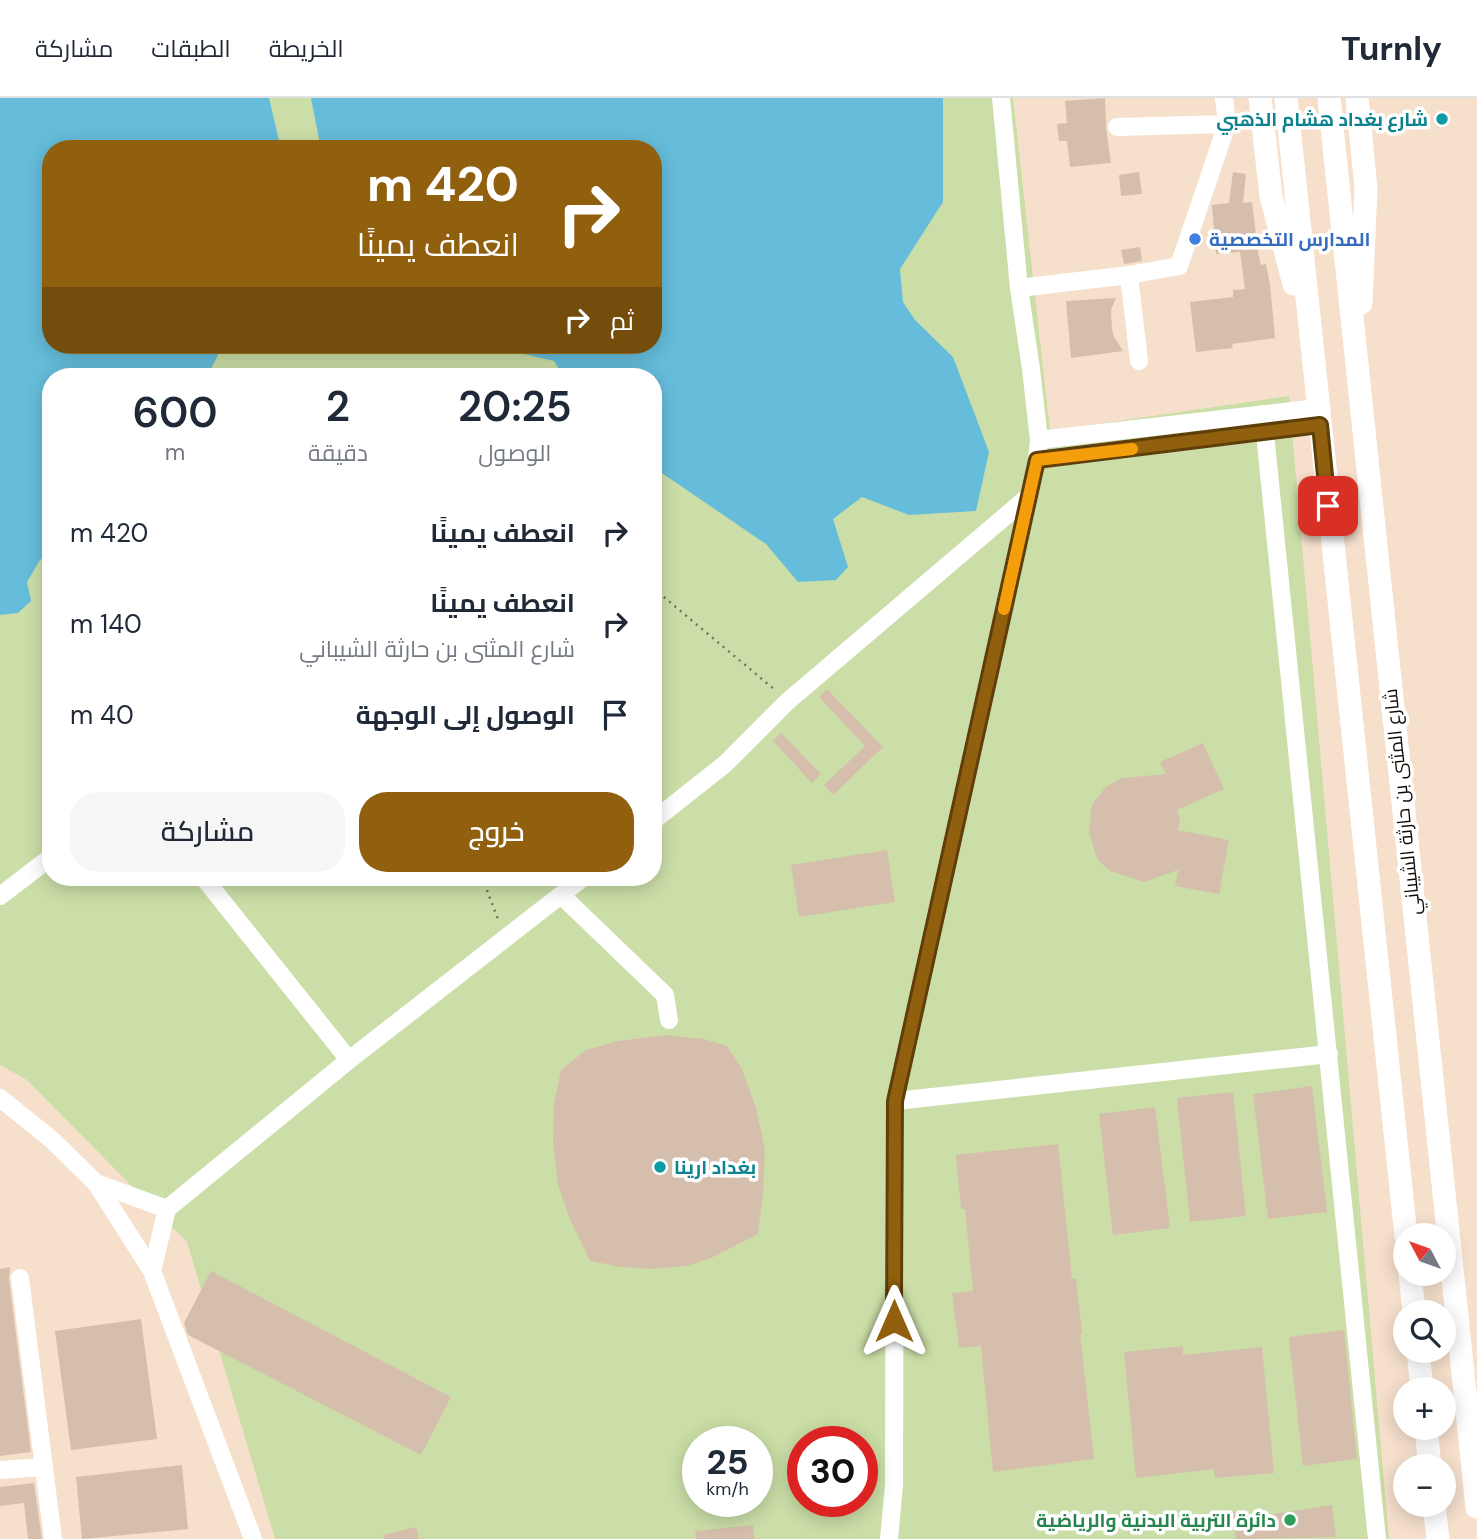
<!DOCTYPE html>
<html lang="ar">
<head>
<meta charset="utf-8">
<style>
	body { margin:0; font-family:"DM Sans",Cairo,sans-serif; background:#f6f6f7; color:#1f2937; direction:rtl; height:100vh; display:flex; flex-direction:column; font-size:26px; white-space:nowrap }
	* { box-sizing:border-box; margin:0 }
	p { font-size:23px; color:#747a83 }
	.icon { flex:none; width:38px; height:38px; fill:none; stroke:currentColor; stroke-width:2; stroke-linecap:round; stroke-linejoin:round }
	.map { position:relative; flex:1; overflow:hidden; direction:ltr }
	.side { position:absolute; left:42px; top:270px; width:620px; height:518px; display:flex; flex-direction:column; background:#fff; border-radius:28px; box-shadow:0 4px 18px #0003; direction:rtl }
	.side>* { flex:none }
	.banner { position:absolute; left:42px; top:42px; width:620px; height:214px; border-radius:28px; box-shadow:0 4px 18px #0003; direction:rtl; background:#91600e; color:#fff; overflow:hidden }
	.needle { width:46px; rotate:311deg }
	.tools { position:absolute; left:1393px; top:1125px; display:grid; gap:14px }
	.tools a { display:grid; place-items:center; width:63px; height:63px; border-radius:50%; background:#fff; box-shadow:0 4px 18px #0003; font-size:35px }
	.speed { position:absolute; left:682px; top:1328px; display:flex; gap:14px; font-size:35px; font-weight:700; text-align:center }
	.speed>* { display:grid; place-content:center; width:91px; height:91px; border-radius:50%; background:#fff; box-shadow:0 4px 18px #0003; line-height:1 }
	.speed small { font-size:18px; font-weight:400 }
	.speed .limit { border:10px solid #d22; background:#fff; color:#111 }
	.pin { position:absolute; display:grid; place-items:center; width:60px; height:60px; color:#fff; margin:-30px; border-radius:14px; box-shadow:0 4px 10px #0006 }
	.me { position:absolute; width:77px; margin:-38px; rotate:0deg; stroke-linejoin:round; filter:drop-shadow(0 0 5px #0008) }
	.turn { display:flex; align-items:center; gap:24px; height:147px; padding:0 28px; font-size:32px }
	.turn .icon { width:91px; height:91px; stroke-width:2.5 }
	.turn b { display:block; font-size:49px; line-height:60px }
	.then { display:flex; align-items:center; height:66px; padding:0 28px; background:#0003; gap:14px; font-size:26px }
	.eta { display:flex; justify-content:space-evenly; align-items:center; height:119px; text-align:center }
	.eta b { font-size:42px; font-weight:600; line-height:49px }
	.button { display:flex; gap:14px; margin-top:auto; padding:14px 28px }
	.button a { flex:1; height:80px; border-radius:28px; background:#91600e; color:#fff; font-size:28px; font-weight:600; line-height:80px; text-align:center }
	.button a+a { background:#f6f6f7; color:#1f2937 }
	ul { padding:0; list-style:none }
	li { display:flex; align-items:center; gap:21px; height:91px; padding:0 28px }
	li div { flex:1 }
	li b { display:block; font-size:26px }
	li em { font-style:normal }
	header { display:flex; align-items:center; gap:42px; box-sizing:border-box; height:98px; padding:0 35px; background:#fff; border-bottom:2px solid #e0e1e3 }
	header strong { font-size:33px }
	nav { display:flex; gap:38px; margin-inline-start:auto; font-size:24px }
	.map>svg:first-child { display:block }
	.green { fill:#cbdea7; fill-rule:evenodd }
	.water { fill:#65bddb }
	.building { fill:#d5bfac }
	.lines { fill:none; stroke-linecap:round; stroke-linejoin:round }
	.path { stroke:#7c6e62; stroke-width:2.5; stroke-dasharray:2 5; stroke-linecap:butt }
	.minor { stroke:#fff; stroke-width:18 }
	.major { stroke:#fff; stroke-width:23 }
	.route-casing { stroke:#5e3e09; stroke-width:18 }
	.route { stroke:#91600e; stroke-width:12 }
	.slow { stroke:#f59e0b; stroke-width:12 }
	.culture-dot { fill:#0f9aa8; stroke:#fff; stroke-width:2.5 }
	.shop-dot { fill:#3f7fe0; stroke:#fff; stroke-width:2.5 }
	.leisure-dot { fill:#2e9e5b; stroke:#fff; stroke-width:2.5 }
	.labels { text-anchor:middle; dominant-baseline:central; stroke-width:7; stroke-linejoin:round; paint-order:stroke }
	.culture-label { font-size:19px; font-weight:bold; fill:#0d838f; stroke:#fff; text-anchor:end }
	.shop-label { font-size:19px; font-weight:bold; fill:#366cbe; stroke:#fff; text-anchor:start }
	.street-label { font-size:19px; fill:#120b05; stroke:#fff }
	.leisure-label { font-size:19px; font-weight:bold; fill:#27864d; stroke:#fff; text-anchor:end }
</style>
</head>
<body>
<header>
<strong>Turnly</strong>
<nav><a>الخريطة</a><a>الطبقات</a><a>مشاركة</a></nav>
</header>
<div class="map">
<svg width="1477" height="1441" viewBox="0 0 1477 1441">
	<rect width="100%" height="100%" fill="#f6e0cc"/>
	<path class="green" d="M0 0H1013L1050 333 1289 298 1389 1441H275L187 1144 27 982 0 967ZM51 51H653V247H51ZM51 278H653V779H51ZM698 1344H758V1404H698ZM803 1344H863V1404H803Z"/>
	<path class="water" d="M0 0H269L281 51H51V247H223L212 269 204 278H51V455L40 462 27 484 31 503 18 515 0 517Z
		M311 0H943V104L900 171 903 204 915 222 953 259 989 354 976 413 909 417 862 399 833 421 848 469 836 482 798 484 766 446 653 369V278H563L554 263 511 253 509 247H653V51H321Z"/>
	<path class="building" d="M1105 0 1106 30 1111 65 1070 69 1067 43H1059L1057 26 1067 25 1065 3Z
		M1139 74 1142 96 1121 98 1119 77Z
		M1233 74 1246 76 1243 105 1252 104 1258 154 1261 167 1266 166 1270 186 1275 240 1232 246 1233 250 1196 254 1190 204 1233 199V192L1245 191 1240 154 1216 156 1212 107 1229 105Z
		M1140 149 1142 163 1124 166 1121 152Z
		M1116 200 1111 212 1112 231 1114 239 1123 253 1071 260 1066 203Z
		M827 591 883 649 833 697 824 687 865 648 819 599Z
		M781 635 821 676 812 685 773 643Z
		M1203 645 1224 691 1177 712 1180 721 1178 732 1229 742 1219 796 1175 788 1178 772 1144 784 1110 773 1097 761 1089 734 1092 706 1106 689 1122 680 1166 676 1160 664Z
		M887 752 895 804 799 819 791 767Z
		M665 937 704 941 727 948 742 971 756 1010 765 1051 763 1095 758 1136 711 1160 687 1168 650 1171 621 1169 590 1163 569 1119 558 1087 553 1045 554 1005 561 972 586 952 618 943Z
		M1312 988 1327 1114 1268 1121 1253 996Z
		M1233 994 1246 1118 1190 1124 1177 1000Z
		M1155 1009 1170 1130 1113 1137 1099 1016Z
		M1058 1046 1072 1181 1076 1180 1082 1236H1080L1094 1361 993 1374 981 1248 959 1250 952 1195 973 1193 965 1111H961L956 1057Z
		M10 1169 9 1181 31 1354 0 1358V1171Z
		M211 1173 451 1299 421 1357 188 1237 184 1225Z
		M141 1221 157 1341 71 1352 55 1233Z
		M1344 1232 1357 1361 1303 1368 1289 1239Z
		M1183 1248V1257L1262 1249 1274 1375 1215 1380 1214 1371 1136 1380 1124 1254Z
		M182 1367 188 1431 82 1441 76 1379Z
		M34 1385 42 1441H28L24 1405 0 1408V1389Z
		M1332 1407 1336 1439 1236 1441 1233 1414 1246 1412 1247 1420Z
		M753 1427 755 1441H696L695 1433Z
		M416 1429 419 1441H384L383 1437Z"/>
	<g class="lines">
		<path class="path" d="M653 490 775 592
			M482 779 499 824"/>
		<path class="minor" d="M1117 29 1227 26
			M1019 190 1129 177
			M1139 263 1129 177 1179 168 1227 26 1224 0
			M1263 316 1377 1441
			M1039 342 1318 310
			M1037 362 1320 327
			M653 723 725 666 788 603 1029 398 1037 362 1039 342 1031 271 1019 190 1001 0
			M203 779 349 962
			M561 797 665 897 669 922
			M0 798 51 759
			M0 1000 51 1041 96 1085 152 1173 253 1441
			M895 1003 1329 956
			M96 1085 167 1111
			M152 1173 167 1111 349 962 584 779
			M20 1180 53 1441
			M0 1372 44 1369
			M889 1441 894 1387 895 1003 1029 398"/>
		<path class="major" d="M1260 0 1271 98 1294 186
			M1286 0 1406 1138
			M1329 0 1477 1409
			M1357 0 1366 90 1361 205
			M1410 1176 1414 1214
			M1418 1253 1422 1292
			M1426 1330 1430 1368
			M1434 1407 1438 1441"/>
	</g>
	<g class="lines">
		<defs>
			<path id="route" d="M894 1223 895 1003 1037 362 1320 327 1328 408"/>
		</defs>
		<use href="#route" class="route-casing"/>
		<use href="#route" class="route"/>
		<path class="slow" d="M1004 511 1037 362 1132 351"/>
	</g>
	<g class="culture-dot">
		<circle cx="1442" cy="21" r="7"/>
		<circle cx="660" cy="1069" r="7"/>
	</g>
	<circle class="shop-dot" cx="1195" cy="141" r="7"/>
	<circle class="leisure-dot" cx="1290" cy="1422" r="7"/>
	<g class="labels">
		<g class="culture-label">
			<text x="1428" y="21">شارع بغداد هشام الذهبي</text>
			<text x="674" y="1069" text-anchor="start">بغداد ارينا</text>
		</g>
		<g class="shop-label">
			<text x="1209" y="141">المدارس التخصصية</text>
		</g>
		<g class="street-label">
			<text transform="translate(1402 704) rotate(-96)">شارع المثنى بن حارثة الشيباني</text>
		</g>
		<g class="leisure-label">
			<text x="1276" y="1422">دائرة التربية البدنية والرياضية</text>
		</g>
	</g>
</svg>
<div class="tools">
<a><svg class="needle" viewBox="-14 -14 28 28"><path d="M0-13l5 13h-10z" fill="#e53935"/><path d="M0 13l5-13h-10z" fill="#747a83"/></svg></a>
<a><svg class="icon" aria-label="search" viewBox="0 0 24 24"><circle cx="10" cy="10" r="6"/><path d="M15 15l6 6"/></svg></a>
<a>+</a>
<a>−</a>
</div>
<div class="speed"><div>25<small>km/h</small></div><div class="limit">30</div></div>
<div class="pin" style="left:1328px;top:408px;background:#d93025"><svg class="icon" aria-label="arrive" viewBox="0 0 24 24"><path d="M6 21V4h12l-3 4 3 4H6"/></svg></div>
<svg class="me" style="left:894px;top:1223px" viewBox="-20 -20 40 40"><path d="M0-17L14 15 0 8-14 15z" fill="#91600e" stroke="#fff" stroke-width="4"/></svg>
<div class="banner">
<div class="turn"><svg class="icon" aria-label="right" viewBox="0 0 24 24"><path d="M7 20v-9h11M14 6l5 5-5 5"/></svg><div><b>420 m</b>انعطف يمينًا</div></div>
<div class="then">ثم<svg class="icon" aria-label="right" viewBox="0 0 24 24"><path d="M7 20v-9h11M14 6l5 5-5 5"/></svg></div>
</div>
<section class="side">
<div class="eta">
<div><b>20:25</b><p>الوصول</p></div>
<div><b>2</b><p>دقيقة</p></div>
<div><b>600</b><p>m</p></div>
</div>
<ul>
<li><svg class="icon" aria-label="right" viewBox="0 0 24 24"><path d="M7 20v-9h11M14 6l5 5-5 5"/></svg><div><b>انعطف يمينًا</b></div><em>420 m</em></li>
<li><svg class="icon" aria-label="right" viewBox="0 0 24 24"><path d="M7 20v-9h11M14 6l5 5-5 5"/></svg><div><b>انعطف يمينًا</b><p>شارع المثنى بن حارثة الشيباني</p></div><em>140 m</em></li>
<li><svg class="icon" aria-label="arrive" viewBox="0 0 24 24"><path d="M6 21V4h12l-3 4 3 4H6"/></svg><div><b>الوصول إلى الوجهة</b></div><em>40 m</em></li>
</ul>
<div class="button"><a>خروج</a><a>مشاركة</a></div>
</section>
</div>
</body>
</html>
